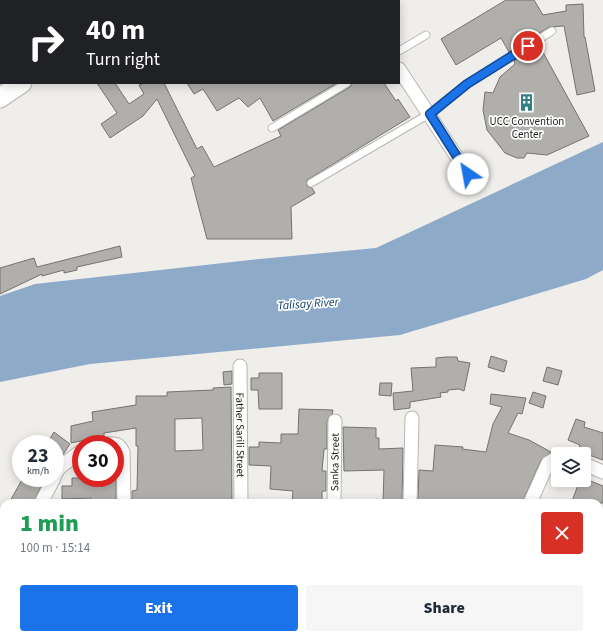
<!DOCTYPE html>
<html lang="en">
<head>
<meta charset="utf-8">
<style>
	body { margin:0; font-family:"Source Sans 3",sans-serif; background:#f6f6f7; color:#1f2937; height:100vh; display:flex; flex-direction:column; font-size:15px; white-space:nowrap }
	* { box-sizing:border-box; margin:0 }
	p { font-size:13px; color:#747a83 }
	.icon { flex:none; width:22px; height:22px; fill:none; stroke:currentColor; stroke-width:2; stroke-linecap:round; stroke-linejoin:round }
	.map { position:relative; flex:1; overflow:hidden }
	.details { position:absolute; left:0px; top:499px; width:603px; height:140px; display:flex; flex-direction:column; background:#fff; border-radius:12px 12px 0 0; box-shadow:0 2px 10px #0003 }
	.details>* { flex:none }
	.hud { position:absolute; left:0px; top:0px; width:400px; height:84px; box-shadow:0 2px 10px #0003; background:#202124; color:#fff; overflow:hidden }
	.tools { position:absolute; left:551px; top:447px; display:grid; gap:8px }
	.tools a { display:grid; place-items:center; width:40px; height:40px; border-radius:4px; background:#fff; box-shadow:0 2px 10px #0003; font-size:20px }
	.speed { position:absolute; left:12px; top:435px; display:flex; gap:8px; font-size:20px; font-weight:700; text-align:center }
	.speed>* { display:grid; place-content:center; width:52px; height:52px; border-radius:50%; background:#fff; box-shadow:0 2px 10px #0003; line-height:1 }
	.speed small { font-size:10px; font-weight:400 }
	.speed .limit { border:6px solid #d22; background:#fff; color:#111 }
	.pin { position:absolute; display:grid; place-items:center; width:34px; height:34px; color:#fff; margin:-17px; border:2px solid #fff; border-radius:50%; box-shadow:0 1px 4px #0007 }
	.me { position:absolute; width:44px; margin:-22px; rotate:327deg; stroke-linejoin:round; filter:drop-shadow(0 0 3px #0008) }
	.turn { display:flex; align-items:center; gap:14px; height:84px; padding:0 20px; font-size:18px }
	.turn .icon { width:52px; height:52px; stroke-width:2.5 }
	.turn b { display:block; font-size:28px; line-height:34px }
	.round { display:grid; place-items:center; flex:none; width:42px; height:42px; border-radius:4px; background:#f6f6f7 }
	.headline { display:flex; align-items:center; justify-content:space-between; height:68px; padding:0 20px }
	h1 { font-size:24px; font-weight:800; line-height:30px; color:#1e9e55 }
	.primary-button { display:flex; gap:8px; margin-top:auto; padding:8px 20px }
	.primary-button a { flex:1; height:46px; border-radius:4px; background:#1a73e8; color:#fff; font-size:16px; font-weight:800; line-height:46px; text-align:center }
	.primary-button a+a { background:#f6f6f7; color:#1f2937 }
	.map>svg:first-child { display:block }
	.water { fill:#8daac8 }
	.building { fill:#b1afab; stroke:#74736f; fill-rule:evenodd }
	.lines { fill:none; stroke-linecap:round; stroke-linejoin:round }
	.service-casing { stroke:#b9b7b3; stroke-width:9 }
	.minor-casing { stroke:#b9b7b3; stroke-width:15 }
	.secondary-casing { stroke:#b9b7b3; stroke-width:21 }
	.service { stroke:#fff; stroke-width:7 }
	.minor { stroke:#fff; stroke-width:13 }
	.secondary { stroke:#fff; stroke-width:19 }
	.route-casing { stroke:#114b97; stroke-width:10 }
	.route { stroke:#1a73e8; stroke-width:7 }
	.labels { text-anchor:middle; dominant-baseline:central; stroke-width:3.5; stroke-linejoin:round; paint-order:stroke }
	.poi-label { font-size:11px; fill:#1d1c1a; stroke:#fff }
	.street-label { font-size:11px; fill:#1d1c1a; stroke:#fff }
	.water-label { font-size:12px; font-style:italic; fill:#103d66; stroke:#fff }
</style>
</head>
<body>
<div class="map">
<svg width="603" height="639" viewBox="0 0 603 639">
	<rect width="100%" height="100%" fill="#f0eeea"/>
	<path class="water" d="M603 142V270L586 279 400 335 90 364 0 382V296L35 284 250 260 376 248Z"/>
	<path class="building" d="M506 0H534L543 15 566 11V5L583 4 584 37H585L595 91 577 95 564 26 549 27 509 52 501 38 456 65 441 39Z
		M539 45 589 136 547 155 527 153 524 158H517L505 153 487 130 483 110 485 92 493 93 500 77 515 64 514 61Z
		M97 83H115L129 104 144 94 139 85 145 83H164L197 149 202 146 214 167 281 136 278 130 350 87 352 83H384L396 101 398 99 410 117 307 180V186L312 188 315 193 291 207 292 239H207L191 178 195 176 157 99 143 116 110 138 101 124 117 113Z
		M187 83H337L273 121 260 98 248 107 239 98 217 111 203 89 194 94Z
		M120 246 122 257 77 267V270L64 273V270L42 276V274L0 294V268L34 258 37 267Z
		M491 356 507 361 504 372 488 367Z
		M446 357H457L458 361 470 363 464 391 459 389 448 390V392L440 393 441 397 410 402V408L394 410 393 393 413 391 411 368 436 367V358Z
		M547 367 562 371 558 385 543 381Z
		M232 371V384L224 385 223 372Z
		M259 373H282V409H259L258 390H251V378H259Z
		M380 383H392L391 396 379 395Z
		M231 387 232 503H132V491L137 490 138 446H136V428L104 433V436L71 443V426L93 421 92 412 136 405V396H167V392L213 390V388ZM202 418 203 450 175 451V419Z
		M533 392 546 396 543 408 529 403Z
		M491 394 526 398 522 414 518 413 508 433 529 440 551 452 541 460 522 503H420L418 501 419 470 433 471 435 445 463 447 462 449 486 452 493 424 502 407 490 404Z
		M299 409 333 410 332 414 327 421V449H324L322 471H326V491H322V503H292L293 491 270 489 271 466 249 465V447H259V442L281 443V434H298Z
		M576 419 585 422 584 427 603 433V460L578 451 580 445 568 440Z
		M343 427 376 428V438H379V449L403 448 402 501H397V503H383L384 470 344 471Z
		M54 432 70 444 62 456 55 461V444H47Z
		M23 478H45L33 503H9Z
		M72 478H116V503H91V498L62 499V486H72Z
		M580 480H588L603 486V503H577L572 501Z"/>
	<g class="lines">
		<defs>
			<path id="service" d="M190 0 191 1
				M276 0V1
				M373 1 375 0
				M399 51 426 35
				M272 128 347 83
				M311 183 429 114 467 84 552 31"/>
			<g id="minor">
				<path d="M51 0 52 1"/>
				<path d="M359 0 360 1"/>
				<path d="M399 69 468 174"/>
				<path id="s1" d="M240 366 241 503"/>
				<path d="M107 444C116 443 119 444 123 452L124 503"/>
				<path d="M584 464 603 472"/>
				<path d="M55 475 59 468 81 451"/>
				<path d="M41 503 54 478"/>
				<path id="s2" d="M334 503 335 421"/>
				<path d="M410 503 412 418"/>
				<path d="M530 503 548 463 558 457"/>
				<path d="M599 571 603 573"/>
				<path d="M0 614 4 615"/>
				<path d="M80 635 95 639"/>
				<path d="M127 635V639"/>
				<path d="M242 635V639"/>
				<path d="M333 639V635"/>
				<path d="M406 639 407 635"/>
				<path d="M504 639V635"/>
			</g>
			<path id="secondary" d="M141 1 143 0
				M0 98 22 83"/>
		</defs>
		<use href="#service" class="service-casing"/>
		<use href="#minor" class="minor-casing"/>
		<use href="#secondary" class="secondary-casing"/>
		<use href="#service" class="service"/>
		<use href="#minor" class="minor"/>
		<use href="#secondary" class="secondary"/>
	</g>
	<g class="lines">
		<defs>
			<path id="route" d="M468 174 430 114 467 84 528 46"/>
		</defs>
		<use href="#route" class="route-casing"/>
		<use href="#route" class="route"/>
	</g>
	<defs>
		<symbol id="building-bare" viewBox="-9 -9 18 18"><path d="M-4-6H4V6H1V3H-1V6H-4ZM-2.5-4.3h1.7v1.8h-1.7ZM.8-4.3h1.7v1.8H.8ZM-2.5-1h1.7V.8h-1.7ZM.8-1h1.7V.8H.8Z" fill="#357e81" stroke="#fff" stroke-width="2.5" paint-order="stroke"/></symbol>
	</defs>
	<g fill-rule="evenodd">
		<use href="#building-bare" x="514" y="90" width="25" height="25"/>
	</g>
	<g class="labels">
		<g class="poi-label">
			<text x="527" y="121">UCC Convention<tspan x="527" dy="13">Center</tspan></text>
		</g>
		<g class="street-label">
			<text stroke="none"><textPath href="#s1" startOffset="69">Father Sarili Street</textPath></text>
			<text stroke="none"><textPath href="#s2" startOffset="41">Sanka Street</textPath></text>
		</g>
		<g class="water-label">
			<text transform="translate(308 304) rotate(-4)">Talisay River</text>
		</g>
	</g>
</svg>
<div class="tools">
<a><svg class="icon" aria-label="layers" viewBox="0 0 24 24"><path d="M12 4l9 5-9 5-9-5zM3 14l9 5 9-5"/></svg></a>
</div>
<div class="speed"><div>23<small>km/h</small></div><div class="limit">30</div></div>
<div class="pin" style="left:528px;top:46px;background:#d93025"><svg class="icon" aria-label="arrive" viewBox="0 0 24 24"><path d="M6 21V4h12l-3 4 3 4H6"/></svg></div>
<svg class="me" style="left:468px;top:174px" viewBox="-20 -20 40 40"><circle r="19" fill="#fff"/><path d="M0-13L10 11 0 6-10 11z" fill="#1a73e8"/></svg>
<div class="hud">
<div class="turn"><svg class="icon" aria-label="right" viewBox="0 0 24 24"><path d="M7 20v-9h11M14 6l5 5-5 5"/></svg><div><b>40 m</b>Turn right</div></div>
</div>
<section class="details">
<div class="headline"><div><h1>1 min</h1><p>100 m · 15:14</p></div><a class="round" style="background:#d93025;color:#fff"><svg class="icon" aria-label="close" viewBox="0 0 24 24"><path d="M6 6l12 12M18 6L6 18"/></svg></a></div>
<div class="primary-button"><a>Exit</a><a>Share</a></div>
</section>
</div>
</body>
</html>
